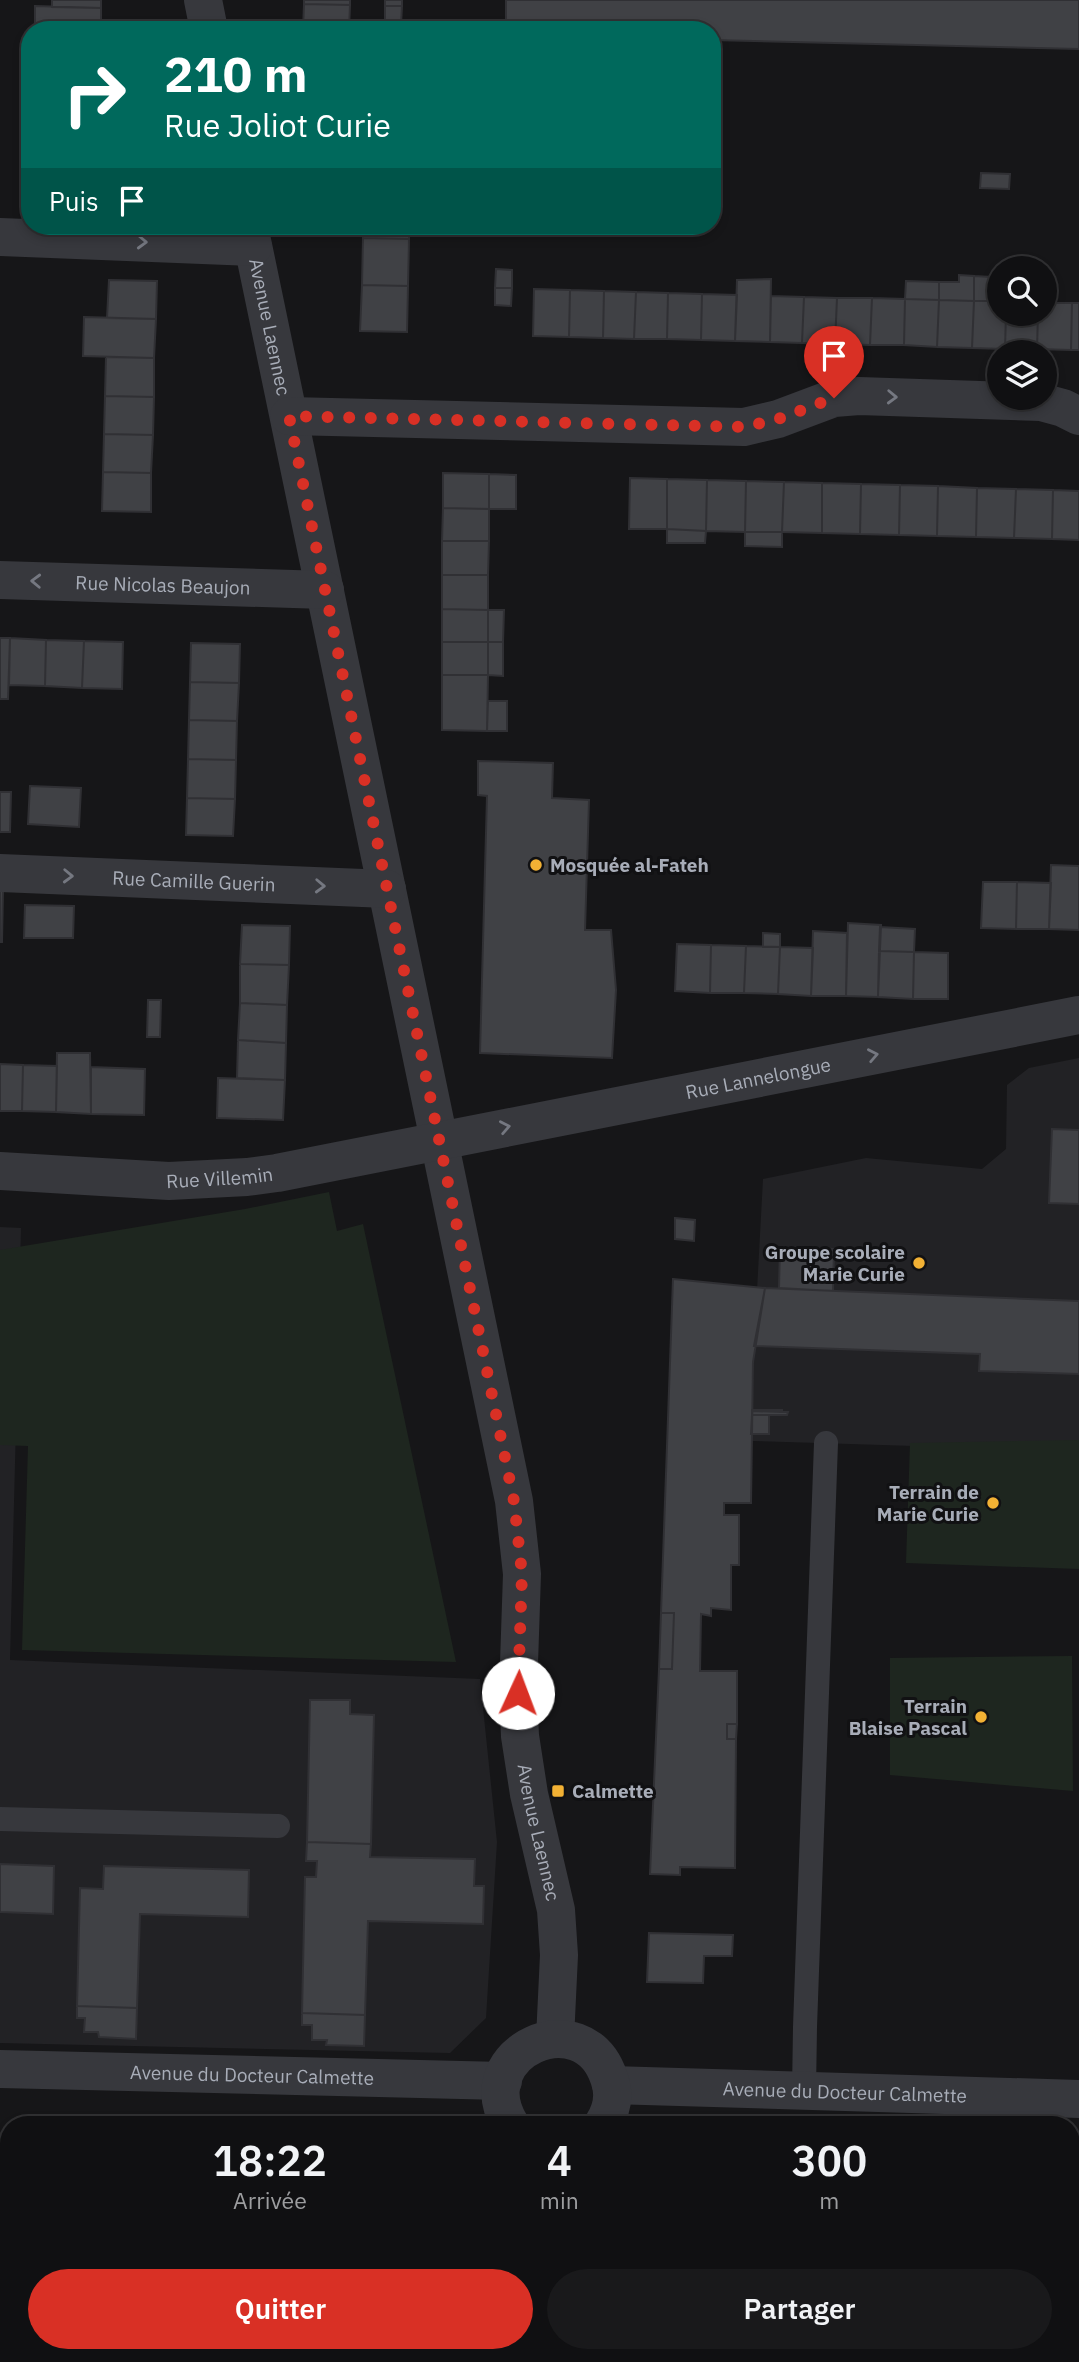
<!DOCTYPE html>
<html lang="fr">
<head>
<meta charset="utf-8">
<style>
	body { margin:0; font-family:"IBM Plex Sans",sans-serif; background:#19191b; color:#f1f3f6; height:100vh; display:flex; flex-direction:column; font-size:26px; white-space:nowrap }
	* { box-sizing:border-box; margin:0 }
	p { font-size:23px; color:#9c9d9f }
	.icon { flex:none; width:38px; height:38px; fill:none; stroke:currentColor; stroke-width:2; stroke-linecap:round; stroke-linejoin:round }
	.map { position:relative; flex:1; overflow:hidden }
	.details { position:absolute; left:0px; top:2116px; width:1080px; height:247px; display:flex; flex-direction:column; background:#101012; border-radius:28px 28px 0 0; box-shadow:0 4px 10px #0003,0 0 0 2px #303032 }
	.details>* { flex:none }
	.banner { position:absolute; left:21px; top:21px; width:700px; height:214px; border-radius:28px; box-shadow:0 4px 10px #0003,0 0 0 2px #303032; background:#00695c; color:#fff; overflow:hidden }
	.fabs { position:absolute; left:987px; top:256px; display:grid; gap:14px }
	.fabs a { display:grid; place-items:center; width:70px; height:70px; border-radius:50%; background:#101012; box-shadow:0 4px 10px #0003,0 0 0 2px #303032; font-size:35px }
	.pin { position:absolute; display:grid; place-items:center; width:60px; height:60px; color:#fff; margin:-72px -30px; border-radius:50% 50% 50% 0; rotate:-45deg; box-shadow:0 0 7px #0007 }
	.pin .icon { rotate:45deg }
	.me { position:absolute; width:77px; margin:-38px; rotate:2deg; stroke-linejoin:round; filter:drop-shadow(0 0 5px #0008) }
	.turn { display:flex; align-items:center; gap:24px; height:147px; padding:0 28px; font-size:32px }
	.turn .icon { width:91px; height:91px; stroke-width:2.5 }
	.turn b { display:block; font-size:49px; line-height:60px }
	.then { display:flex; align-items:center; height:66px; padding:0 28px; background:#0003; gap:14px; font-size:26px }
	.eta { display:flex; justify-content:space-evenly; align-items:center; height:119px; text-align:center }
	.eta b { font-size:42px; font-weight:600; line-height:49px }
	.cta { display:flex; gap:14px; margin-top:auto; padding:14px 28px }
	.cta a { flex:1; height:80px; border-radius:42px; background:#d93025; color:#fff; font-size:28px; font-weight:600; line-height:80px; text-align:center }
	.cta a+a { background:#19191b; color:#f1f3f6 }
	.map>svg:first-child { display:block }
	.built { fill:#222225 }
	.green { fill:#1e261f }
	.building { fill:#404145; stroke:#303034; stroke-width:2 }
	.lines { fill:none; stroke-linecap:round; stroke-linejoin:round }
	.service { stroke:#37383d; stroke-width:24 }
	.minor { stroke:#37383d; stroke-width:38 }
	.oneway { stroke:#757881 }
	.route { stroke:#d93025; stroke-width:12; stroke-dasharray:0 21.6 }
	.poi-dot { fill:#f2b134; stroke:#111113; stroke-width:2.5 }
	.labels { text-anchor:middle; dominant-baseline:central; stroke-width:6; stroke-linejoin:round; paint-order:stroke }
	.street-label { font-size:19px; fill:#a8adb8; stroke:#111113 }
	.poi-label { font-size:19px; font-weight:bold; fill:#a8adb8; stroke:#111113; text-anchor:end }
</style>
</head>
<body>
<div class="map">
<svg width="1079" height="2362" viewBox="0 0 1079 2362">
	<rect width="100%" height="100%" fill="#161618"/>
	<path class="built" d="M1079 1058V1451L752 1441 754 1346 763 1179 866 1158 982 1169 1006 1149 1007 1085 1029 1068Z
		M0 1227 21 1228 10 1660 480 1679 497 1842 486 2018 450 2053 0 2043Z"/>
	<path class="green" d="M329 1192 337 1231 363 1224 456 1662 22 1650 28 1446 0 1445V1250L245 1209Z
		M1079 1440V1569L906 1563 910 1443Z
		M1072 1656 1073 1791 890 1775V1658Z"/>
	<path class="building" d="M52 0H101V8L52 7Z
		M304 0H350V5L304 4Z
		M385 0H402V6H385Z
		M506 0H1079V49L712 40V30H506Z
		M304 4 350 5 349 30H303Z
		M35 6 101 8V30H35Z
		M385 6H402L401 25H385Z
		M981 173 1010 174 1009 189 980 188Z
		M363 226H409V239L363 238Z
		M363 238 409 239 408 286 362 285Z
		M496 269 512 270V288H495Z
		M959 275 974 276V301L939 300V282H959Z
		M974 276 991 277V285L999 286V301H974Z
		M771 279 770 342 735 341 737 280Z
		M109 280 157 281 156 319 107 318Z
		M906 281 939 282V300L905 299Z
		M362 285 408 286 407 332 360 331Z
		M495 288H512L511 306 495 305Z
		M534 289 570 290 569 337 533 336Z
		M570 290 604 291 603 338 569 337Z
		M604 291 636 292 634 339 603 338Z
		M636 292 668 293 667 339H634Z
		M668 293 702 294 701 340 667 339Z
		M702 294 737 295 735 341 701 340Z
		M771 296 804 297 802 343 770 342Z
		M804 297 837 298 835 344 802 343Z
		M837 298H872L870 345 835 344Z
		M872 298 905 299 904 345H870Z
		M905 299 939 300 937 347 904 345Z
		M939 300 974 301 972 348 937 347Z
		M974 301H999V313H1006L1005 349 972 348Z
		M1045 303H1072L1071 350 1037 349 1038 313H1045Z
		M1072 303H1079V350H1071Z
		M1006 313H1038L1037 349H1005Z
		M84 317 156 319 154 358 83 356Z
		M106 357 154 358V397L105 396Z
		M105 396 154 397 153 435 104 434Z
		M104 434 153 435 151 473 103 472Z
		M103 472 151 473V512L102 511Z
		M443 473 489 474V509L443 508Z
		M489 474 516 475V509H489Z
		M630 478 667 479V529H629Z
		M667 479 707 480 706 531 667 529Z
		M707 480 746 481 745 532 706 531Z
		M746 481 784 482 782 532H745Z
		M784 482 822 483V533L782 532Z
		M822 483 861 484 860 534 822 533Z
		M861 484 900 485 899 535 860 534Z
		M900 485 938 486 937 536 899 535Z
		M938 486 977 488 976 537 937 536Z
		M977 488 1016 489 1014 538 976 537Z
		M1016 489 1053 490 1052 539 1014 538Z
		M1053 490 1079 491V540L1052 539Z
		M443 508 489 509V541H442Z
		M667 529 706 531 705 543H667Z
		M745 532H782V547L745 546Z
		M442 541H489L488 575H442Z
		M442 575H488V610L442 609Z
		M442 609 488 610V642H442Z
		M488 610H504L503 642H488Z
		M0 638H10L8 699H0Z
		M10 638 46 640 45 686 9 685Z
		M46 640 84 641 82 688 45 686Z
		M84 641 123 642 122 689 82 688Z
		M442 642H488V675H442Z
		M488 642H503V676L488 675Z
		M191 643 240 644 239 683 190 682Z
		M442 675H488L487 731 442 730Z
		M190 682 239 683 237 721 189 720Z
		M488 701H507V731H487Z
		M189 720 237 721 236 760 188 759Z
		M188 759 236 760 235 799 187 798Z
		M478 761 553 763 552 798 589 800 585 930H611L616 990 612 1058 480 1053 487 796 478 795Z
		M30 786 81 788 79 827 28 824Z
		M0 792H11L10 832H0Z
		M187 798 235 799 233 836 186 835Z
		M1051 865 1079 866V930L1049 929Z
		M983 882H1017L1016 929 981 928Z
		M1017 882 1051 883 1049 929H1016Z
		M0 890H3L2 942H0Z
		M25 905 74 906 73 938H24Z
		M848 923 881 925 878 997 846 996Z
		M242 925 290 926 289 965 240 964Z
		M880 927 915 929 914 952 879 951Z
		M813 931 847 933 846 996H811Z
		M763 933 780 934V947H763Z
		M677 944 711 945 710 993 675 991Z
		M711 945 746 946 744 993H710Z
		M746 946 780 947 778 994 744 993Z
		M780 947 813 948 811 996 778 994Z
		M879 951 914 952 913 999 878 997Z
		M914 952 948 953V999H913Z
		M240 964 289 965 287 1005 240 1003Z
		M148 1000H161L160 1037H147Z
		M240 1003 287 1005 286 1043 238 1040Z
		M238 1040 286 1043 285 1080 237 1078Z
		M57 1053H90L91 1114 56 1112Z
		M0 1064 23 1065 22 1111H0Z
		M23 1065 57 1066 56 1112 22 1111Z
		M91 1067 145 1069 144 1115 91 1114Z
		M218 1078 285 1080 283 1120 217 1118Z
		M1052 1129 1079 1130V1204L1049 1203Z
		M675 1218 695 1220 694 1241 675 1239Z
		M780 1247 834 1249 833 1291 779 1288Z
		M673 1279 765 1288 753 1362 751 1503H724V1515H739V1565H731V1610L711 1608V1616L701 1614 700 1671H737V1724H727V1739H736L735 1868 680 1867V1875L650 1874 659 1669H672L674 1613H661Z
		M765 1288 1079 1301V1374L979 1371 980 1354 754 1346Z
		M752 1410H782V1412L752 1411Z
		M752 1411 782 1412H788L787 1415H752Z
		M752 1415H769V1434H751Z
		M661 1613H674L672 1669H659Z
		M310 1700H350V1714L374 1715 371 1844 307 1842Z
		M727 1724H737L736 1739H727Z
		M307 1842 371 1844 370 1857 475 1859 474 1886H484L483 1924 368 1921 365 2015 302 2013 305 1877H316L317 1861H306Z
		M0 1864 54 1866 53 1914 0 1912Z
		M104 1866 249 1870 248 1917 140 1914 137 2008 77 2006 80 1888 103 1889Z
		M649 1933 733 1935 732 1956H704L703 1983 647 1982Z
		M77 2006 137 2008 136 2039 99 2037 98 2032H84L85 2018H77Z
		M302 2013 365 2015 364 2046 326 2045 327 2040H312V2025H302Z
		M1071 2183H1079V2272H1071Z
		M46 2354H93V2362H46Z
		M384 2354H431V2361L384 2360Z
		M572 2354H625V2359H664V2362H572Z
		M704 2354H745V2357H704Z
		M931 2354H1012V2362H931Z
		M236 2356 250 2357V2362H236Z
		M384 2360 431 2361V2362H384Z"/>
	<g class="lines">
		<path class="service" d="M0 1819 278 1826
			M804 2092 805 2027 826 1443"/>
		<g class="minor">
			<path d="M203 0 209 30"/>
			<path id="s1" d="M249 226 514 1501 522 1574 518 1693 520 1736 529 1794 556 1910 559 1955 555 2039"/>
			<path d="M0 237 253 247"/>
			<path d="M289 416 744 427 778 419 834 398 859 396 1041 402 1063 408 1079 416"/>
			<path id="s2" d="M0 580 325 590"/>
			<path id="s3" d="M0 873 387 889"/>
			<path id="s4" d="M0 1171 169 1181 247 1177 277 1173 1079 1015"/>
			<path id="s5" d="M0 2069 503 2081"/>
			<path id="s6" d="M611 2085 1079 2099"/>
			<path d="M510 2124C467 2052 583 2000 609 2078 615 2094 612 2110 603 2124"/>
			<path d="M520 2362 521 2354"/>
		</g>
	</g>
	<defs><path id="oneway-chevron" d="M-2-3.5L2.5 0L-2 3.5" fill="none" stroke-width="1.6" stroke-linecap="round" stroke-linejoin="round" transform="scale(1.75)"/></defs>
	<g class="oneway">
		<use href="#oneway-chevron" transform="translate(142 242) rotate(2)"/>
		<use href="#oneway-chevron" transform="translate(892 397) rotate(2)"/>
		<use href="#oneway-chevron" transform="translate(36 581) rotate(-178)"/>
		<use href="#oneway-chevron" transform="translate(68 876) rotate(2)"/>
		<use href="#oneway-chevron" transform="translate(320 886) rotate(2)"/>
		<use href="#oneway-chevron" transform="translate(873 1055) rotate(-11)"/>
		<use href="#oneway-chevron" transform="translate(505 1127) rotate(-11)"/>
	</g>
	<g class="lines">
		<path class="route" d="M518 1693 522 1574 514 1501 289 416 744 427 778 419 834 398"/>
	</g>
	<g class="poi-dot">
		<circle cx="536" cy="865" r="7"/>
		<circle cx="919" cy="1263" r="7"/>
		<circle cx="993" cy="1503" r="7"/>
		<circle cx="981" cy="1717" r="7"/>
		<rect x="551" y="1784" width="14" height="14" rx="3.5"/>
	</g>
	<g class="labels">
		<g class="street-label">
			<text stroke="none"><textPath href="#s1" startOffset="103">Avenue Laennec</textPath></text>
			<text stroke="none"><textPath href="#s2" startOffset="163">Rue Nicolas Beaujon</textPath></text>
			<text stroke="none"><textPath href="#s3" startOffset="194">Rue Camille Guerin</textPath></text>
			<text stroke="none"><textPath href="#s4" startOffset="768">Rue Lannelongue</textPath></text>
			<text stroke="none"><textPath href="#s4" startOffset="220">Rue Villemin</textPath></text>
			<text stroke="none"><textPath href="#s1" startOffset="1636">Avenue Laennec</textPath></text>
			<text stroke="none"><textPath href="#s5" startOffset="252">Avenue du Docteur Calmette</textPath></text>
			<text stroke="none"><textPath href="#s6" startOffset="234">Avenue du Docteur Calmette</textPath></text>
		</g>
		<g class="poi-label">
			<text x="550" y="865" text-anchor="start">Mosquée al-Fateh</text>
			<text x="905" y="1252">Groupe scolaire<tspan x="905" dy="22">Marie Curie</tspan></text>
			<text x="979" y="1492">Terrain de<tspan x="979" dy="22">Marie Curie</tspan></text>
			<text x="967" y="1706">Terrain<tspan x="967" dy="22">Blaise Pascal</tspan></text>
			<text x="572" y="1791" text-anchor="start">Calmette</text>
		</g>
	</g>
</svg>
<div class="fabs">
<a><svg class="icon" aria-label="search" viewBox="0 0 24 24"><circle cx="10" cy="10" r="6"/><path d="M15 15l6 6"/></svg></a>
<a><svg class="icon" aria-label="layers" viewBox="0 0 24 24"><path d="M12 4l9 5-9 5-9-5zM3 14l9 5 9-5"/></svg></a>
</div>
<div class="pin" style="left:834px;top:398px;background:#d93025"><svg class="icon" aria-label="arrive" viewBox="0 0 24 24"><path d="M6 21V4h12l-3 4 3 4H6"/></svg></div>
<svg class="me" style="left:518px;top:1693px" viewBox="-20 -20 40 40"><circle r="19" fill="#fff"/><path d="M0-13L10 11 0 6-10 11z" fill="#d93025"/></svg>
<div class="banner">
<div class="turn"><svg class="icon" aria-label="right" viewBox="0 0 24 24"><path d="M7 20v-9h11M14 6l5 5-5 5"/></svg><div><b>210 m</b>Rue Joliot Curie</div></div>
<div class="then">Puis<svg class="icon" aria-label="arrive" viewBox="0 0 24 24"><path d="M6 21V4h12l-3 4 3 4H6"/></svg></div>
</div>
<section class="details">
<div class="eta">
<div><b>18:22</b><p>Arrivée</p></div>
<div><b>4</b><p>min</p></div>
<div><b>300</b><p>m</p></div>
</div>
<div class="cta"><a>Quitter</a><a>Partager</a></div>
</section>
</div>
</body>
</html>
